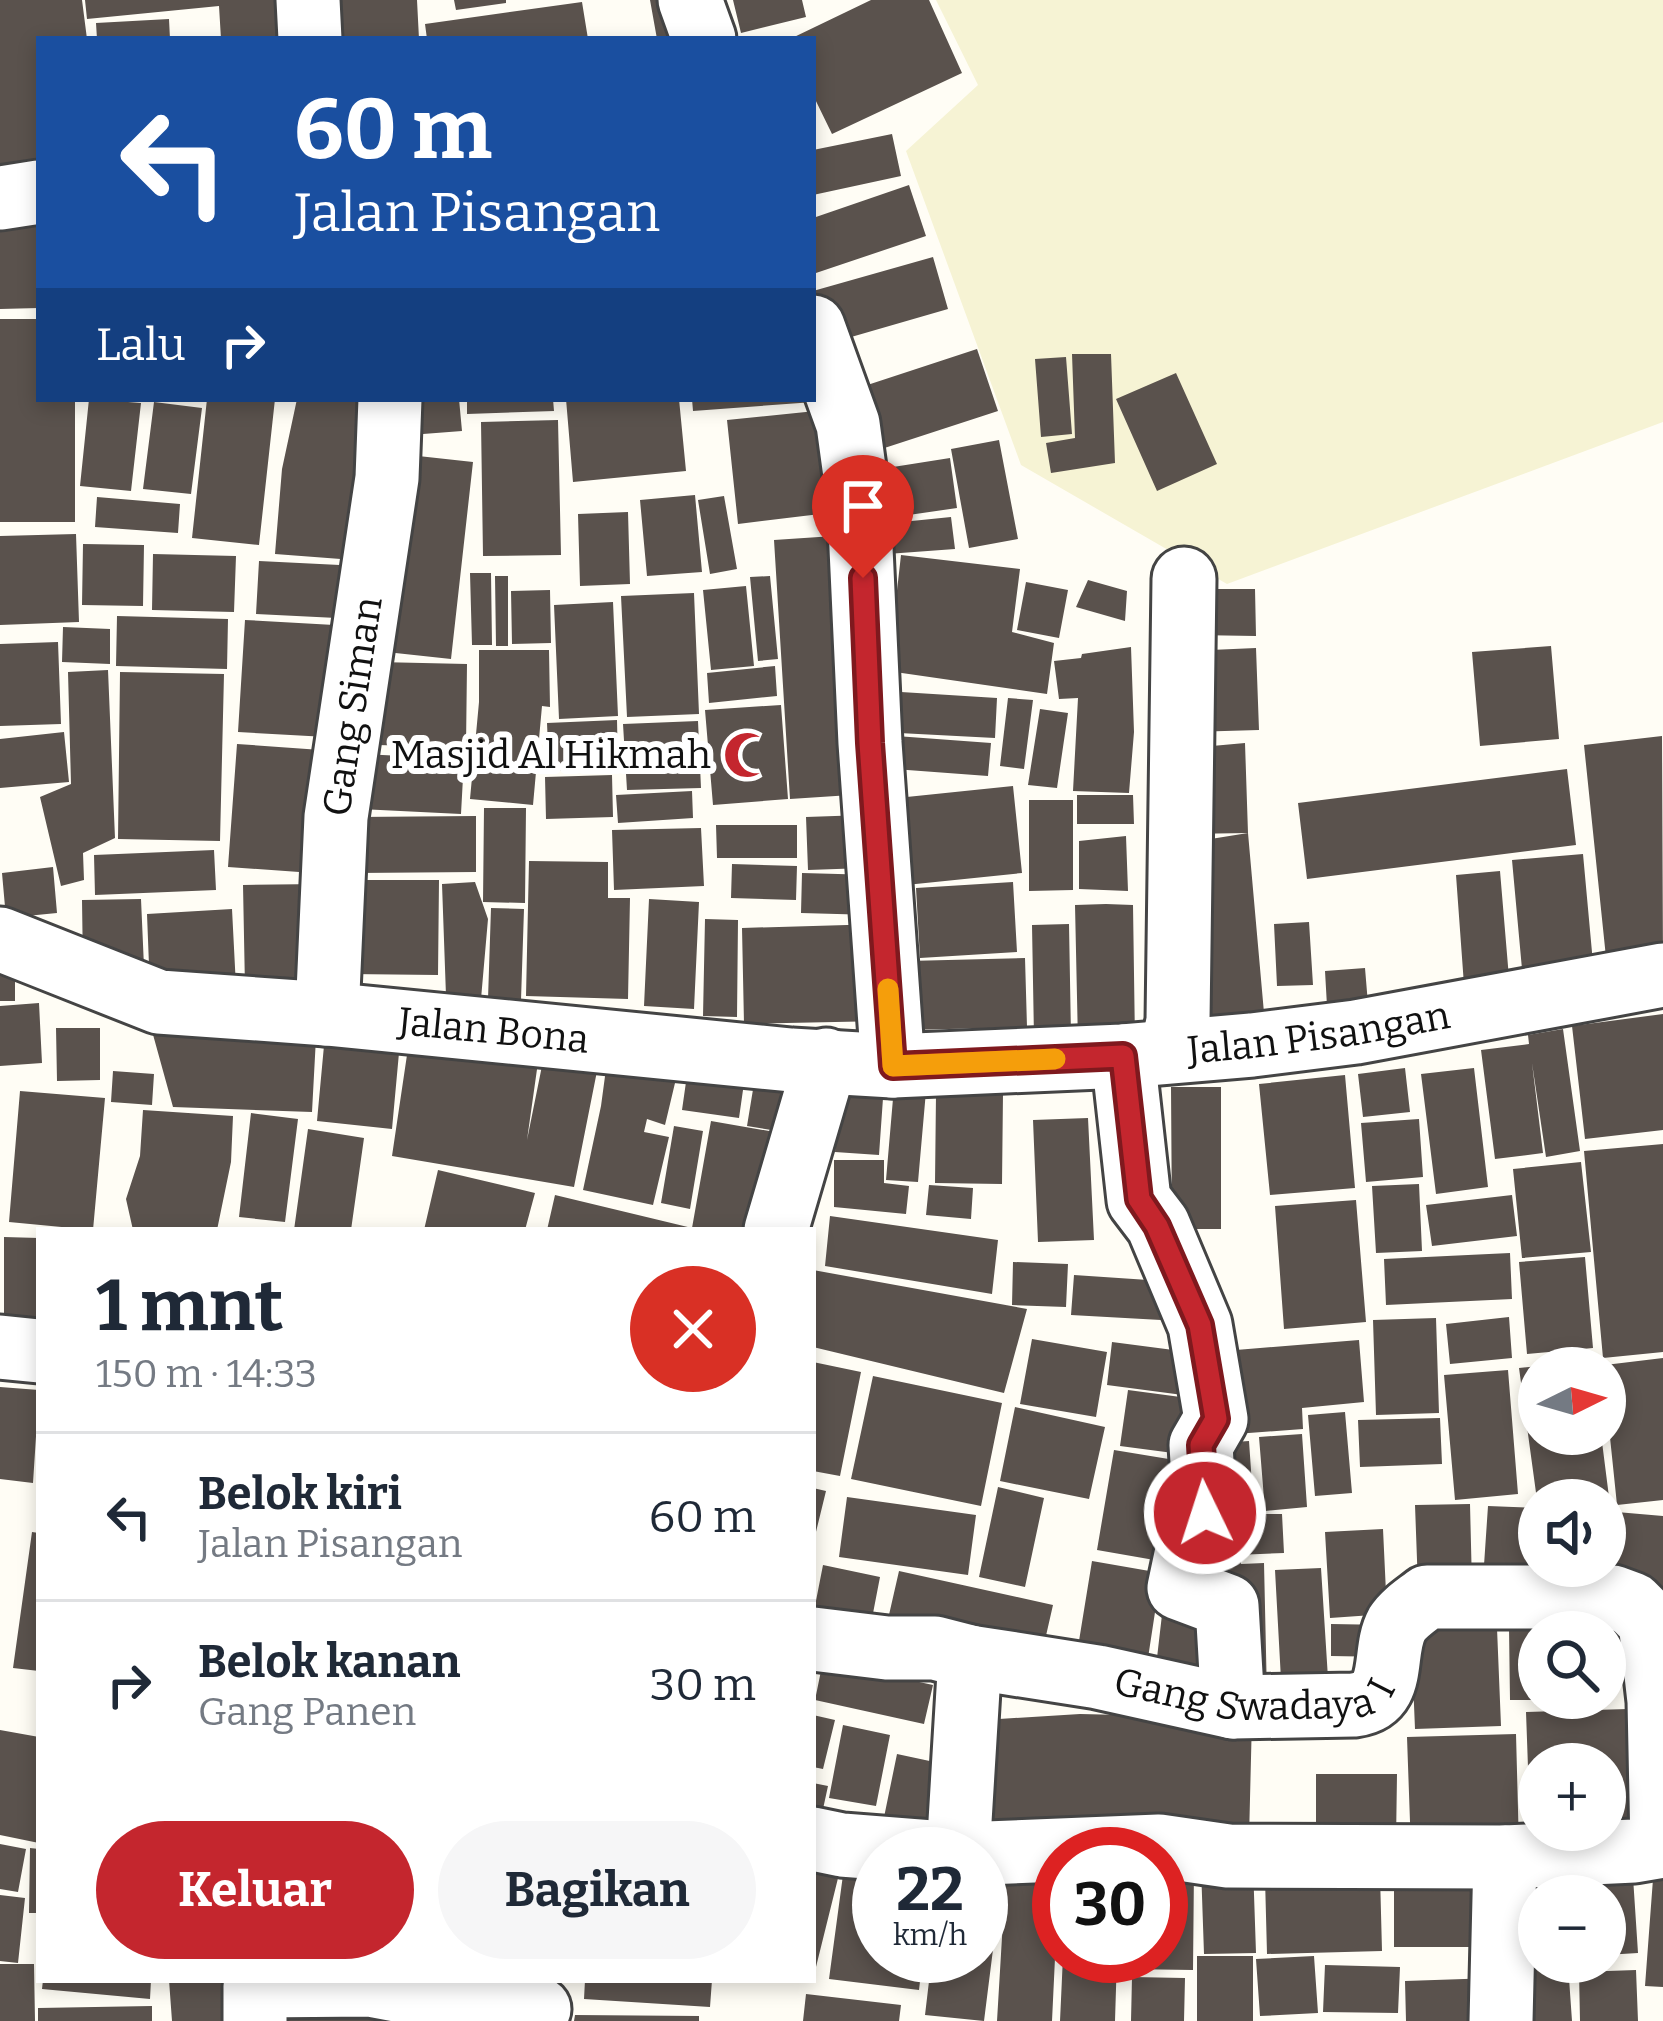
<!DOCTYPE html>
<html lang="id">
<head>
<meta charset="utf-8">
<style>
	body { margin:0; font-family:Bitter,serif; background:#f6f6f7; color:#1f2937; height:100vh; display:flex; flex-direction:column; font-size:45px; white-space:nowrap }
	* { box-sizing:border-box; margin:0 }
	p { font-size:39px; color:#747a83 }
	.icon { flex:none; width:66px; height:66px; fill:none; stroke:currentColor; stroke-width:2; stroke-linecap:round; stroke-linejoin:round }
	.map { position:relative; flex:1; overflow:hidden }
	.sheet { position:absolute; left:36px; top:1227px; width:780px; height:756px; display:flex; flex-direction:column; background:#fff; border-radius:0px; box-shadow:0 6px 18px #0003 }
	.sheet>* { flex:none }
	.top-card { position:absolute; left:36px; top:36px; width:780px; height:366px; border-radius:0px; box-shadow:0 6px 18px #0003; background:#1a4fa0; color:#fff; overflow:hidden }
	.needle { width:78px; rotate:85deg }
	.fabs { position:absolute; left:1518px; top:1347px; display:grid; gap:24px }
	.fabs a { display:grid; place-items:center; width:108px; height:108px; border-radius:50%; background:#fff; box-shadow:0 6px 18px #0003; font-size:60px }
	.speed { position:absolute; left:852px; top:1827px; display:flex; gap:24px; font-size:60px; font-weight:700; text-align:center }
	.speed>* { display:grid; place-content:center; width:156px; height:156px; border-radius:50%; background:#fff; box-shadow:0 6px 18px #0003; line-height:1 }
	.speed small { font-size:30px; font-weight:400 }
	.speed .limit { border:18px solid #d22; background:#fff; color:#111 }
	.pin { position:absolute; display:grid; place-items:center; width:102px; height:102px; color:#fff; margin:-123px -51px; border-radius:50% 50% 50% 0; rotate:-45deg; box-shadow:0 0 12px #0007 }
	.pin .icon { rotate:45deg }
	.me { position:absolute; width:132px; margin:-66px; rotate:356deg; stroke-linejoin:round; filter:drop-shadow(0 0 9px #0008) }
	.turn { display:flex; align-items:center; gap:42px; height:252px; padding:0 60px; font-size:54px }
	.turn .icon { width:156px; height:156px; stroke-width:2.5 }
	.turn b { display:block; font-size:84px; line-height:102px }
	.then { display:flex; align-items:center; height:114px; padding:0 60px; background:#0003; gap:24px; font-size:45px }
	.round { display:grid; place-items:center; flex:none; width:126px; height:126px; border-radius:63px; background:#f6f6f7 }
	.summary { display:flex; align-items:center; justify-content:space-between; height:204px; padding:0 60px }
	h1 { font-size:72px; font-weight:700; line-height:90px }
	.cta { display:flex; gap:24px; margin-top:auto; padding:24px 60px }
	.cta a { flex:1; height:138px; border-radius:72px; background:#c4262e; color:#fff; font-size:48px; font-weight:700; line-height:138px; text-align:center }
	.cta a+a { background:#f6f6f7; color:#1f2937 }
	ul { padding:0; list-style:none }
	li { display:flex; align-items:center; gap:36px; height:168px; padding:0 60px; border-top:3px solid #e0e1e3 }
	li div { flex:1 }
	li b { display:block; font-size:45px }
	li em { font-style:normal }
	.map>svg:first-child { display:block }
	.farmland { fill:#f6f3d4 }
	.building { fill:#5a524d; fill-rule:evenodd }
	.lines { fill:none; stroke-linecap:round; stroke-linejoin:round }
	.minor-casing { stroke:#444; stroke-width:69 }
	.minor { stroke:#fff; stroke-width:63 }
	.route-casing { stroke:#7f191e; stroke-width:30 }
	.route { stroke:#c4262e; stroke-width:21 }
	.slow { stroke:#f59e0b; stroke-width:21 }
	.labels { text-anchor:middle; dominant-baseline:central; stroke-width:12; stroke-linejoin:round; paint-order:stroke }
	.street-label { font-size:39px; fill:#111; stroke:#fff }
	.poi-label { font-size:39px; fill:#111; stroke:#fff; text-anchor:end }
</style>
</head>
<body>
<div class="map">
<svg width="1663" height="2021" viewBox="0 0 1663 2021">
	<rect width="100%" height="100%" fill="#fffdf5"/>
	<path class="farmland" d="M936 0H1663V422L1227 584 1021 465 906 151 978 85Z"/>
	<path class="building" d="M0 0H82L87 39H39V170L0 175Z
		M85 0H302L304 39H221L219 6 87 19Z
		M320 0H417L419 39H321Z
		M454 0H506V3L456 10Z
		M650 0H677L692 39H657Z
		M733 0H802L806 17 741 33Z
		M871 0H929L962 73 832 134 813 95V39H790Z
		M582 2 588 39H427L425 24Z
		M169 19 170 39H97L96 23Z
		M892 134 901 176 813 195V150Z
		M909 185 926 236 813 274V218Z
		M0 217H39V308L0 309Z
		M933 257 948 309 827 344 813 291Z
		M0 319H39V399H75V522H0Z
		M977 349 998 411 863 455 843 393Z
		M1072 354H1111L1115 463 1051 473 1046 443 1075 438Z
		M1066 357 1072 434 1041 437 1035 359Z
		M1176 373 1217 464 1157 491 1116 399Z
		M89 399 141 403 131 491 80 486Z
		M207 399H275L259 545 192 538Z
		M297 399H380L367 561 275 554 282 469Z
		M459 399 462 431 397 436 394 403Z
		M467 399H553L554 411 467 414Z
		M566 399H679L686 471 573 482Z
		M692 399H813L814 402 693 411Z
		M154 402 202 408 191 494 143 489Z
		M835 409 845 511 738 524 727 420Z
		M558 420 561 555 483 556 481 422Z
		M999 440 1018 539 969 548 951 449Z
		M400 454 473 462 451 659 377 651Z
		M950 458 957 508 881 519 874 470Z
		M695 495 702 572 647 576 640 500Z
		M724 496 737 569 710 574 698 500Z
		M97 497 180 504 178 533 95 527Z
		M628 512 630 584 580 586 578 514Z
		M951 517 955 549 887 554 882 524Z
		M76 534 79 622 0 625V536Z
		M849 535 866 794 790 799 774 540Z
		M83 544 144 545 143 606 82 605Z
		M153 554 236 556 234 612 152 610Z
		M901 555 1020 569 1012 632 1054 643 1047 694 888 671Z
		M259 561 360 566 357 619 256 614Z
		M470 573H491L492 645H472Z
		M495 576H508V646H496Z
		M770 576 778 659 758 661 750 577Z
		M1088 580 1127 591 1125 621 1076 607Z
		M1026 582 1068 590 1059 638 1017 630Z
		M746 586 754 666 711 670 703 590Z
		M1194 589H1255L1256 636 1195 635Z
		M550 590 551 643 512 644 511 591Z
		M694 593 699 714 627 717 621 596Z
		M613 602 618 716 559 719 554 605Z
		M117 616 228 619 227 669 116 666Z
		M245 620 352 626 345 738 238 732Z
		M63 627 110 629V664L62 662Z
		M58 642 61 724 0 726V644Z
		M1551 646 1559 739 1480 746 1472 652Z
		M1131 647 1134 732 1129 793 1073 791 1078 698 1059 699 1054 661 1081 658 1082 654Z
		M1256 648 1259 730 1190 732 1188 651Z
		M479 650H549L550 707 542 706 533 805 470 799 479 702Z
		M378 662 467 664 466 747 376 745Z
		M775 666 777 696 709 703 707 673Z
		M108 670 115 838 83 853 84 880 61 886 40 797 71 784 68 672Z
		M120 672 224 674 220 841 118 839Z
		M901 692 997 698 995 738 899 733Z
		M1008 698 1033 700 1024 769 1000 766Z
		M781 705 788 799 713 805 705 710Z
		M1040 709 1068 713 1057 788 1028 785Z
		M617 720 618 767 549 771 547 723Z
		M698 721 701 788 627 790 623 724Z
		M64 732 69 782 0 788V739Z
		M896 736 991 743 988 776 894 769Z
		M1662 736 1663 962 1607 967 1584 745Z
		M1245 743 1248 833 1186 834 1190 748Z
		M237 744 335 751 327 874 228 867Z
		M362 754 464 759 461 814 360 809Z
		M1567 769 1576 845 1307 879 1298 803Z
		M612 775 613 817 546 819 545 777Z
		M1013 786 1022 873 906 885 897 798Z
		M692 791 693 818 618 823 616 795Z
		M1077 795H1133L1134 824H1077Z
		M1029 800H1073V890L1029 891Z
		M484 808H526L525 903 483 902Z
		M864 815 865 868 808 870 806 817Z
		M476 816V872L357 873 356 817Z
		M716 825H797V858H717Z
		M701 828 704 886 614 890 612 830Z
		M1248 833 1265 1024 1189 1031 1192 842Z
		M1126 836 1128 891 1079 889V841Z
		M214 850 216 890 95 895 94 855Z
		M1583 854 1594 974 1523 980 1512 860Z
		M529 861 608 862V898H630L628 999 526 996Z
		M732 864 797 866 796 900 731 898Z
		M53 867 57 913 6 918 2 873Z
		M1500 871 1509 978 1464 985 1456 875Z
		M802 873 874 875 873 915 801 913Z
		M351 880H439L438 975 349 974Z
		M475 882 488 919 481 999 446 996 442 884Z
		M1013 882 1017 952 920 958 916 888Z
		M320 884 323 985 245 988 243 885Z
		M141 899 144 967 83 969 82 900Z
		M649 899 699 902 694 1009 644 1006Z
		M1106 904 1133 905 1135 1042 1078 1043 1075 905Z
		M491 908 524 909 521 1000 488 999Z
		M232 909 236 987 150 991 147 914Z
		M705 919 738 920 737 1017 703 1016Z
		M1309 922 1313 985 1277 986 1274 924Z
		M881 924 884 1021 744 1024 742 928Z
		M1069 924 1071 1036 1034 1038 1032 925Z
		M15 946V1001H0V947Z
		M1025 958 1027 1027 909 1030 908 961Z
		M1365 968 1368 1004 1327 1006 1325 971Z
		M39 1003 42 1063 0 1066V1006Z
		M1663 1014V1130L1585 1139 1572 1026Z
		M317 1019 312 1112 173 1107 152 1031Z
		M326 1024 401 1031 392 1129 317 1121Z
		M56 1028H100V1080L57 1081Z
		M411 1028 540 1048 527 1140 546 1046 600 1056 574 1187 392 1156Z
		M1563 1029 1580 1151 1546 1157 1532 1063 1543 1153 1495 1159 1481 1050 1529 1044 1528 1035Z
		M608 1054 680 1062 665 1125 647 1119 644 1132 669 1137 653 1205 583 1190 601 1106Z
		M758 1059 813 1067 802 1135 747 1126Z
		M689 1061 746 1069 739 1118 682 1110Z
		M1405 1068 1410 1112 1363 1117 1358 1074Z
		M1474 1068 1488 1187 1436 1194 1421 1074Z
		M113 1071 154 1074 152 1105 111 1102Z
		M1345 1075 1355 1188 1270 1195 1259 1084Z
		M840 1080 884 1084 879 1155 835 1152Z
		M894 1087 926 1091 918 1182 886 1180Z
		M1171 1087H1221V1229H1172Z
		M20 1091 105 1098 93 1230 9 1222Z
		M1003 1093 1002 1184 935 1183 936 1094Z
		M143 1110 233 1116 231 1162 217 1230H133L126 1199 140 1156Z
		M251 1113 298 1119 285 1222 239 1217Z
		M1088 1118 1094 1240 1038 1242 1033 1120Z
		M1419 1119 1423 1177 1366 1182 1361 1123Z
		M711 1121 786 1134 768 1230H547L555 1195 692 1228Z
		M674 1126 703 1131 690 1209 661 1203Z
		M308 1129 364 1138 351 1230H294Z
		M1663 1144V1352L1603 1358 1584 1151Z
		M834 1160H884V1183L909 1186 906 1214 834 1207Z
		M1581 1162 1591 1252 1522 1258 1513 1169Z
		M438 1170 535 1193 525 1230H424Z
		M1419 1184 1422 1251 1376 1253 1372 1186Z
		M929 1185 973 1188 971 1219 926 1215Z
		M1512 1195 1517 1236 1432 1246 1426 1205Z
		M1356 1200 1366 1322 1284 1329 1275 1206Z
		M830 1216 998 1240 992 1294 825 1266Z
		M4 1237 39 1238V1343H4Z
		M1510 1253 1512 1299 1386 1305 1384 1259Z
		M1585 1257 1593 1348 1527 1354 1519 1262Z
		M1013 1262 1068 1264 1066 1307 1012 1305Z
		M813 1270 1027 1309 1004 1393 813 1347Z
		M1074 1275 1178 1282 1179 1321 1071 1315Z
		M1509 1317 1512 1358 1450 1364 1446 1324Z
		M1436 1318 1439 1413 1376 1415 1373 1320Z
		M1032 1339 1107 1352 1096 1417 1020 1404Z
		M1359 1340 1364 1402 1302 1408 1303 1429 1222 1435 1224 1351Z
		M1112 1342 1204 1354 1198 1397 1107 1385Z
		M1663 1358V1500L1617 1505 1605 1389V1365Z
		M1591 1359 1592 1368H1543V1365Z
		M813 1362 861 1372 840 1476 813 1471Z
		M1539 1366V1434H1601L1609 1497 1588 1500H1537L1519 1368Z
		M1508 1370 1518 1494 1455 1500 1444 1375Z
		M873 1376 1002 1403 981 1506 851 1479Z
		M0 1387 39 1390 33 1483 0 1479Z
		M1128 1390 1203 1400 1196 1456 1120 1446Z
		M1015 1407 1105 1427 1089 1499 1000 1481Z
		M1345 1412 1352 1493 1315 1496 1308 1415Z
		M1440 1418 1442 1464 1360 1467 1358 1420Z
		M1302 1434 1307 1507 1265 1511 1259 1437Z
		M1249 1441 1254 1514H1282L1284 1553 1212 1556 1205 1444Z
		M1114 1450 1199 1464 1183 1565 1097 1550Z
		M998 1487 1044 1498 1025 1587 979 1577Z
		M813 1488 826 1491 815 1536H813Z
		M847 1497 976 1515 968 1575 839 1557Z
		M1470 1504 1472 1585 1418 1587 1415 1505Z
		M1488 1506 1539 1508V1566L1483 1580Z
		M1605 1511 1663 1516V1589L1600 1583 1605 1566Z
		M1383 1529 1387 1614 1330 1618 1325 1532Z
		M32 1532 39 1533V1671L13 1668Z
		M1187 1556 1241 1560V1564L1264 1563 1267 1696Z
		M1092 1561 1161 1573 1148 1658 1078 1647Z
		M823 1565 880 1577 869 1634 813 1616Z
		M1321 1568 1329 1694 1282 1698 1275 1570Z
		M899 1571 1053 1605 1040 1662 886 1628Z
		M1163 1606 1222 1612 1214 1682 1155 1675Z
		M1331 1624 1388 1625 1387 1657 1331 1656Z
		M1509 1627H1600V1632H1539V1700H1510Z
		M1497 1628 1501 1726 1415 1729 1411 1632Z
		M823 1661 933 1685 924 1724 815 1700Z
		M1628 1709 1633 1846 1531 1850 1526 1712ZM1539 1764H1605V1830H1539Z
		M1080 1714 1252 1718 1249 1839 978 1832 999 1719Z
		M813 1715 835 1720 823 1769 813 1767Z
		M843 1725 890 1735 876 1806 829 1798Z
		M0 1730 39 1737V1843L0 1835Z
		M1516 1734 1519 1847 1411 1850 1407 1737Z
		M897 1754 953 1766 939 1838 882 1827Z
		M1316 1774H1397L1396 1843H1316Z
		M813 1783 828 1786 818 1832 813 1830Z
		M0 1844 26 1849 18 1892 0 1889Z
		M30 1848 39 1849V1913H29Z
		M813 1850 843 1858 815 1971H813Z
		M845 1860 879 1865V1956H923L919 1990 829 1979Z
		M1253 1865 1256 1953 1204 1954 1201 1867Z
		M1194 1868 1193 1970 1126 1969V1956H1161V1869Z
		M1006 1870 1059 1874 1052 2021H997Z
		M981 1875 1002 1878 984 2021 925 2015 932 1956H981Z
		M1380 1875 1382 1951 1267 1954 1265 1878Z
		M1633 1877 1638 1953 1605 1955V1896H1539V1958L1524 1959 1520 1882Z
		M1653 1879 1663 1880V1987L1645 1986Z
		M1487 1885V1947H1394V1886Z
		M0 1895 25 1898 18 1963 0 1961Z
		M1063 1956H1117L1115 2021H1060Z
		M1197 1956H1253V2021H1197Z
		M1314 1956 1318 2013 1260 2016 1256 1959Z
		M0 1964H34L35 2021H0Z
		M1568 1964 1572 2021H1516L1512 1968Z
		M1325 1965 1400 1967 1398 2013 1323 2012Z
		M1636 1970 1638 2021H1580L1579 1972Z
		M1132 1977 1185 1978 1184 2021H1131Z
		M1494 1978 1495 2021H1406L1405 1981Z
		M43 1980H151L150 1999 42 1989Z
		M169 1980H246L249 2021H172Z
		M585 1980H712L710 2007 584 1999Z
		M806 1994 901 2005 899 2021H803Z
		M268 1999 382 2006 381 2021H266Z
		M152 2006V2021H38V2008Z
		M575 2015 699 2016V2021H574Z"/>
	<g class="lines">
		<defs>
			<g id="minor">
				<path d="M308 0 310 39"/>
				<path d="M690 0 704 39"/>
				<path d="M0 198 39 192"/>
				<path d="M813 327 848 424 859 505 870 743 893 1066"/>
				<path id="s1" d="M0 939 159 1002 327 1014 791 1060 893 1066 1123 1056 1252 1045 1356 1032 1663 975"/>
				<path id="s2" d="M327 1014 336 817 387 478 390 399"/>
				<path d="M1172 1050 1178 1021 1184 579"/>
				<path d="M1123 1056 1139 1200 1158 1225 1200 1325 1216 1419 1201 1445 1205 1513 1199 1547 1186 1555 1179 1588 1227 1606 1233 1707"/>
				<path d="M776 1230 826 1060"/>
				<path d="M0 1347 39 1351"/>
				<path id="s3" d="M813 1639 887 1648H935L970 1657 1098 1677 1233 1707 1354 1705C1399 1699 1381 1653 1397 1624 1404 1613 1417 1605 1427 1597H1613L1632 1604 1650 1622 1659 1701 1662 1846"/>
				<path d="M813 1839 842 1845 957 1854"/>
				<path d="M958 1854 970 1657"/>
				<path d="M961 1854 1159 1846 1228 1856 1505 1857 1634 1851 1663 1846"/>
				<path d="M255 2021V1986L370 1985 492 2008 539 2009"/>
				<path d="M1501 2021 1505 1857"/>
			</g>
		</defs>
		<use href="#minor" class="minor-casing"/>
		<use href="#minor" class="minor"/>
	</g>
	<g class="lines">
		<defs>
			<path id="route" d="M863 578 870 743 893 1066 1123 1056 1139 1199 1157 1226 1200 1325 1216 1419 1201 1445 1205 1513"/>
		</defs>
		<use href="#route" class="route-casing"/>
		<use href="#route" class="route"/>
		<path class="slow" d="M888 989 893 1066 1055 1059"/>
	</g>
	<defs>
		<symbol id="mosque-bare" viewBox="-9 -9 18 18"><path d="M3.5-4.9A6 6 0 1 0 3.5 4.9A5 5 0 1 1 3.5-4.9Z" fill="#c4262e" stroke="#fff" stroke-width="2.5" paint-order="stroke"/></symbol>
	</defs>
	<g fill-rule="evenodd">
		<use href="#mosque-bare" x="714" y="722" width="66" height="66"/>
	</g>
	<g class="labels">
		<g class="street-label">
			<text stroke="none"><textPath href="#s2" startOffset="309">Gang Siman</textPath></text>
			<text stroke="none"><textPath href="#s1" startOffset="507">Jalan Bona</textPath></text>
			<text stroke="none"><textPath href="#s1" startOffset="1335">Jalan Pisangan</textPath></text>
			<text stroke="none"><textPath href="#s3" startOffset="447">Gang Swadaya I</textPath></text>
		</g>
		<g class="poi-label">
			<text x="711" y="755">Masjid Al Hikmah</text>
		</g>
	</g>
</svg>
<div class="fabs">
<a><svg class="needle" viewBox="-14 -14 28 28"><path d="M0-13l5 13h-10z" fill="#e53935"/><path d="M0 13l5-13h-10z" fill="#747a83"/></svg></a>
<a><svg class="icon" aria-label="sound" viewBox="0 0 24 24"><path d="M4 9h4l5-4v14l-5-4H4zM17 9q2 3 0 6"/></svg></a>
<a><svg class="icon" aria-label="search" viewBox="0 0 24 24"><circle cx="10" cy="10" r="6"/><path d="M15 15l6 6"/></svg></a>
<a>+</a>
<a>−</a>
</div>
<div class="speed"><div>22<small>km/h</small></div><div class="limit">30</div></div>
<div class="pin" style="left:863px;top:578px;background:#d93025"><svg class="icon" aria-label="arrive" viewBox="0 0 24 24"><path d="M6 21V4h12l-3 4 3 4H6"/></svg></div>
<svg class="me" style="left:1205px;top:1513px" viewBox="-20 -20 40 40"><circle r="17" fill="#c4262e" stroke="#fff" stroke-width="3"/><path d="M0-11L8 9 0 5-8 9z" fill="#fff"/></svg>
<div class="top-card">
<div class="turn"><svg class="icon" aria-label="left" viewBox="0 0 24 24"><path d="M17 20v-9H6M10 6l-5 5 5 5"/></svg><div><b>60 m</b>Jalan Pisangan</div></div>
<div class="then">Lalu<svg class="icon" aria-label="right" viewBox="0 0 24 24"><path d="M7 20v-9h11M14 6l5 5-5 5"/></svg></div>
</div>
<section class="sheet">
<div class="summary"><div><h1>1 mnt</h1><p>150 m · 14:33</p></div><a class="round" style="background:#d93025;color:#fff"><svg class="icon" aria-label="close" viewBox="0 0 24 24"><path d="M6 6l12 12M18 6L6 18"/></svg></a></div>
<ul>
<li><svg class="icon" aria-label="left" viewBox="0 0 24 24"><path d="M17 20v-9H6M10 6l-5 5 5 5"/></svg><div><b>Belok kiri</b><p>Jalan Pisangan</p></div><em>60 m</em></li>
<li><svg class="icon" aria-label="right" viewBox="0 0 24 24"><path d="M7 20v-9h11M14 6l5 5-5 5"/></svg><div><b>Belok kanan</b><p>Gang Panen</p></div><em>30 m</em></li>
</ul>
<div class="cta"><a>Keluar</a><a>Bagikan</a></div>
</section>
</div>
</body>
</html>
